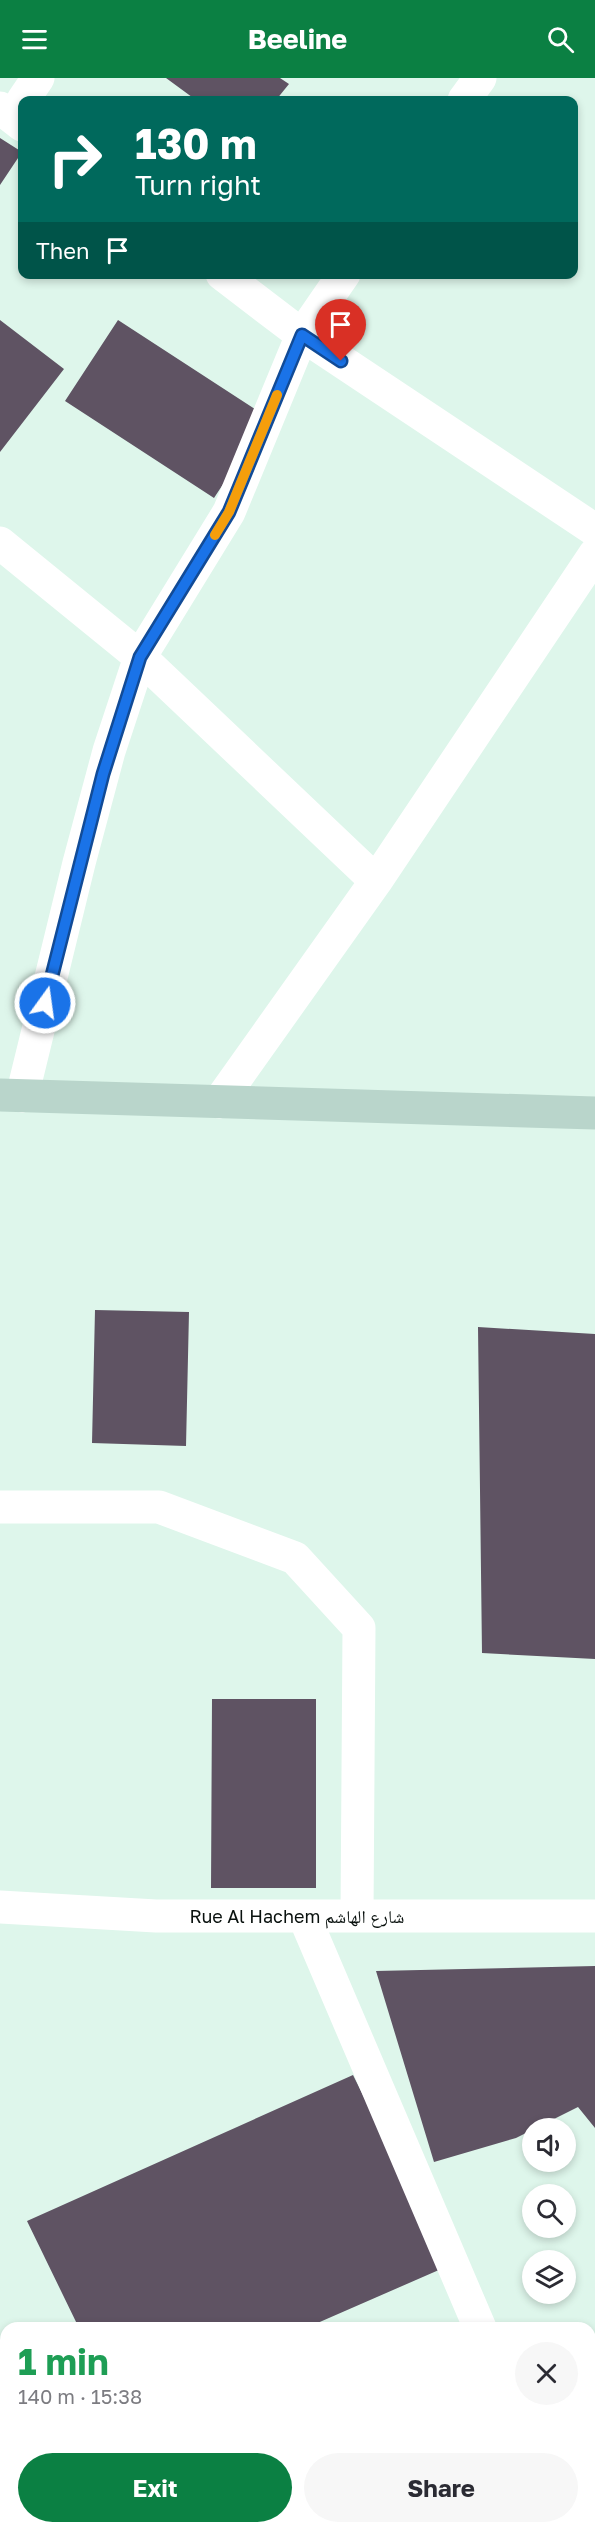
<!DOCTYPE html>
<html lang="en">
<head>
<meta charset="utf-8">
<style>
	body { margin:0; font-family:"Golos Text","Noto Naskh Arabic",sans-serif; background:#f7f7f7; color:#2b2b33; height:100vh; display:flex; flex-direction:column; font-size:22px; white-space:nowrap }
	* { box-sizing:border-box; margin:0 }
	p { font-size:20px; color:#7c7c81 }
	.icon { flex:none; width:33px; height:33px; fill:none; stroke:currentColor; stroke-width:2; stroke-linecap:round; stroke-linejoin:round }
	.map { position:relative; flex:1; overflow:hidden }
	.details { position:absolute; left:0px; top:2244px; width:596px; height:212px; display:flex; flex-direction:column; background:#fff; border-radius:18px 18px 0 0; box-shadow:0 3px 9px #0003 }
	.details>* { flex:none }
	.banner { position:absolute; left:18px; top:18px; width:560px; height:183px; border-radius:12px; box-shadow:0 3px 9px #0003; background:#00695c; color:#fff; overflow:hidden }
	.controls { position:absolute; left:522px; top:2040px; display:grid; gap:12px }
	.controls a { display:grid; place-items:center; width:54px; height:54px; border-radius:50%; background:#fff; box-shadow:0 3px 9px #0003; font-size:30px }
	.pin { position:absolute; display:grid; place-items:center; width:51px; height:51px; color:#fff; margin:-62px -26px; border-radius:50% 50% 50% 0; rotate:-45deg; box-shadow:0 0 6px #0007 }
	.pin .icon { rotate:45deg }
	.me { position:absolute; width:66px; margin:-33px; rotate:14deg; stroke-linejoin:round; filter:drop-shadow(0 0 4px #0008) }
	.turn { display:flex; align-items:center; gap:21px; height:126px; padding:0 18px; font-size:27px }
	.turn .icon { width:78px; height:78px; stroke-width:2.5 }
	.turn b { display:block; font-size:42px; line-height:51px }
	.then { display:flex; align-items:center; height:57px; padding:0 18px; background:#0003; gap:12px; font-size:22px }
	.round { display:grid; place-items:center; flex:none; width:63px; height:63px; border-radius:32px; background:#f7f7f7 }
	.head { display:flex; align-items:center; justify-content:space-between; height:102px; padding:0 18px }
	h1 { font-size:36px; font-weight:700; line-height:45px; color:#1e9e55 }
	.action { display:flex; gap:12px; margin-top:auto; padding:12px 18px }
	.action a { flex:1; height:69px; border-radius:36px; background:#0b8043; color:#fff; font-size:24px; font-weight:700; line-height:69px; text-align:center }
	.action a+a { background:#f7f7f7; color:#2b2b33 }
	header { display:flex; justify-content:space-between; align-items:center; height:78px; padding:0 18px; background:#0b8043; color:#fff; font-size:27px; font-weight:700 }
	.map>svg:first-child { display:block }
	.building { fill:#5f5363 }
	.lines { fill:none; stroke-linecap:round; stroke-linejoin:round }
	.street { stroke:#fff; stroke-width:33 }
	.secondary { stroke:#b9d5cb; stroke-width:33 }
	.route-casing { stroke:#114b97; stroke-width:15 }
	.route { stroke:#1a73e8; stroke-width:10 }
	.slow { stroke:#f59e0b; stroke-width:10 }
	.labels { text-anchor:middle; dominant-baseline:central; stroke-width:6; stroke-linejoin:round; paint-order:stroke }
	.street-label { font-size:18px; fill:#09110e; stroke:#fff }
</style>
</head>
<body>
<header><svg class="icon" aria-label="menu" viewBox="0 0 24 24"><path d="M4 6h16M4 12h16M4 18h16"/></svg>Beeline<svg class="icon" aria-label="search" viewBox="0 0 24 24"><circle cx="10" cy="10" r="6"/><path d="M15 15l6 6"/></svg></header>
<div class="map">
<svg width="595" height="2455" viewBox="0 0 595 2455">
	<rect width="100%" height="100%" fill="#def6eb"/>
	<path class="building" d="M166 0H280L289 6 276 22H196Z
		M0 60 22 74 0 107Z
		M0 242 64 291 0 374Z
		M118 242 267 339 214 420 65 323Z
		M95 1232 189 1234 186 1368 92 1365Z
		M478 1249 595 1256V1581L482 1575Z
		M212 1621H316V1810H211Z
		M595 1888V2050L578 2029 516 2060 434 2084 376 1893Z
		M353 1997 448 2188 306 2250H79L27 2143Z
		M595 2393V2455H594L590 2447V2395Z
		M331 2450H346L348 2455H318Z"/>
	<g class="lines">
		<path class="street" d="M23 22 38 0
			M464 22 480 0
			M0 30 22 47
			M222 196 302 257 595 452
			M0 465 140 579 376 803
			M22 1018 79 785 109 673 140 579 229 434 302 257 344 196
			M219 1024 376 803 595 476
			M0 1429H159L295 1480 359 1550 357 1837
			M0 1829 156 1838H595
			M304 1838 480 2250
			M0 2299 6 2316
			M590 2306 595 2303
			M0 2431 6 2425
			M52 2450 54 2455
			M567 2450 569 2455
			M216 2455 232 2450"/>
		<path class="secondary" d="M0 1017 595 1035"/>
	</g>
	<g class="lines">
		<defs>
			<path id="route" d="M45 925 103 696 140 579 229 434 302 257 341 283"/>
		</defs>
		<use href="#route" class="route-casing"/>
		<use href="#route" class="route"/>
		<path class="slow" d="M215 457 229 434 277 317"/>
	</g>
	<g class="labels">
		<g class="street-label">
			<text x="297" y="1838">Rue Al Hachem شارع الهاشم</text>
		</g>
	</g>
</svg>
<div class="controls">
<a><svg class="icon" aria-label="sound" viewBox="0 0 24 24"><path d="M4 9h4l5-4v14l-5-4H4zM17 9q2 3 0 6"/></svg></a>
<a><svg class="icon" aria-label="search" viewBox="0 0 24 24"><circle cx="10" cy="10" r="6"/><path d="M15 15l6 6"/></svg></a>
<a><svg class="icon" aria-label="layers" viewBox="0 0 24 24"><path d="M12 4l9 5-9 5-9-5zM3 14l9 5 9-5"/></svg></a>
</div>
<div class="pin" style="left:341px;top:283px;background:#d93025"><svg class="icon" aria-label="arrive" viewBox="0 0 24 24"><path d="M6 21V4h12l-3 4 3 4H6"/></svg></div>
<svg class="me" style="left:45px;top:925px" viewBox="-20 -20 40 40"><circle r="17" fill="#1a73e8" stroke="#fff" stroke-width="3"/><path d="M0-11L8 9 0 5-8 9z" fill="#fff"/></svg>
<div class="banner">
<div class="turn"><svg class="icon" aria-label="right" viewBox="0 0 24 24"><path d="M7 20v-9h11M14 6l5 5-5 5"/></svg><div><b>130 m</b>Turn right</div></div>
<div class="then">Then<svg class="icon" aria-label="arrive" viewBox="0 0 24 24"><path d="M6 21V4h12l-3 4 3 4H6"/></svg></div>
</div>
<section class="details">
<div class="head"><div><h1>1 min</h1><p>140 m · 15:38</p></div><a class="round"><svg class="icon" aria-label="close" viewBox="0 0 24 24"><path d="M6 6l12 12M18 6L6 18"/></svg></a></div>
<div class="action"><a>Exit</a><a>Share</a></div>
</section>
</div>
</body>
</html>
